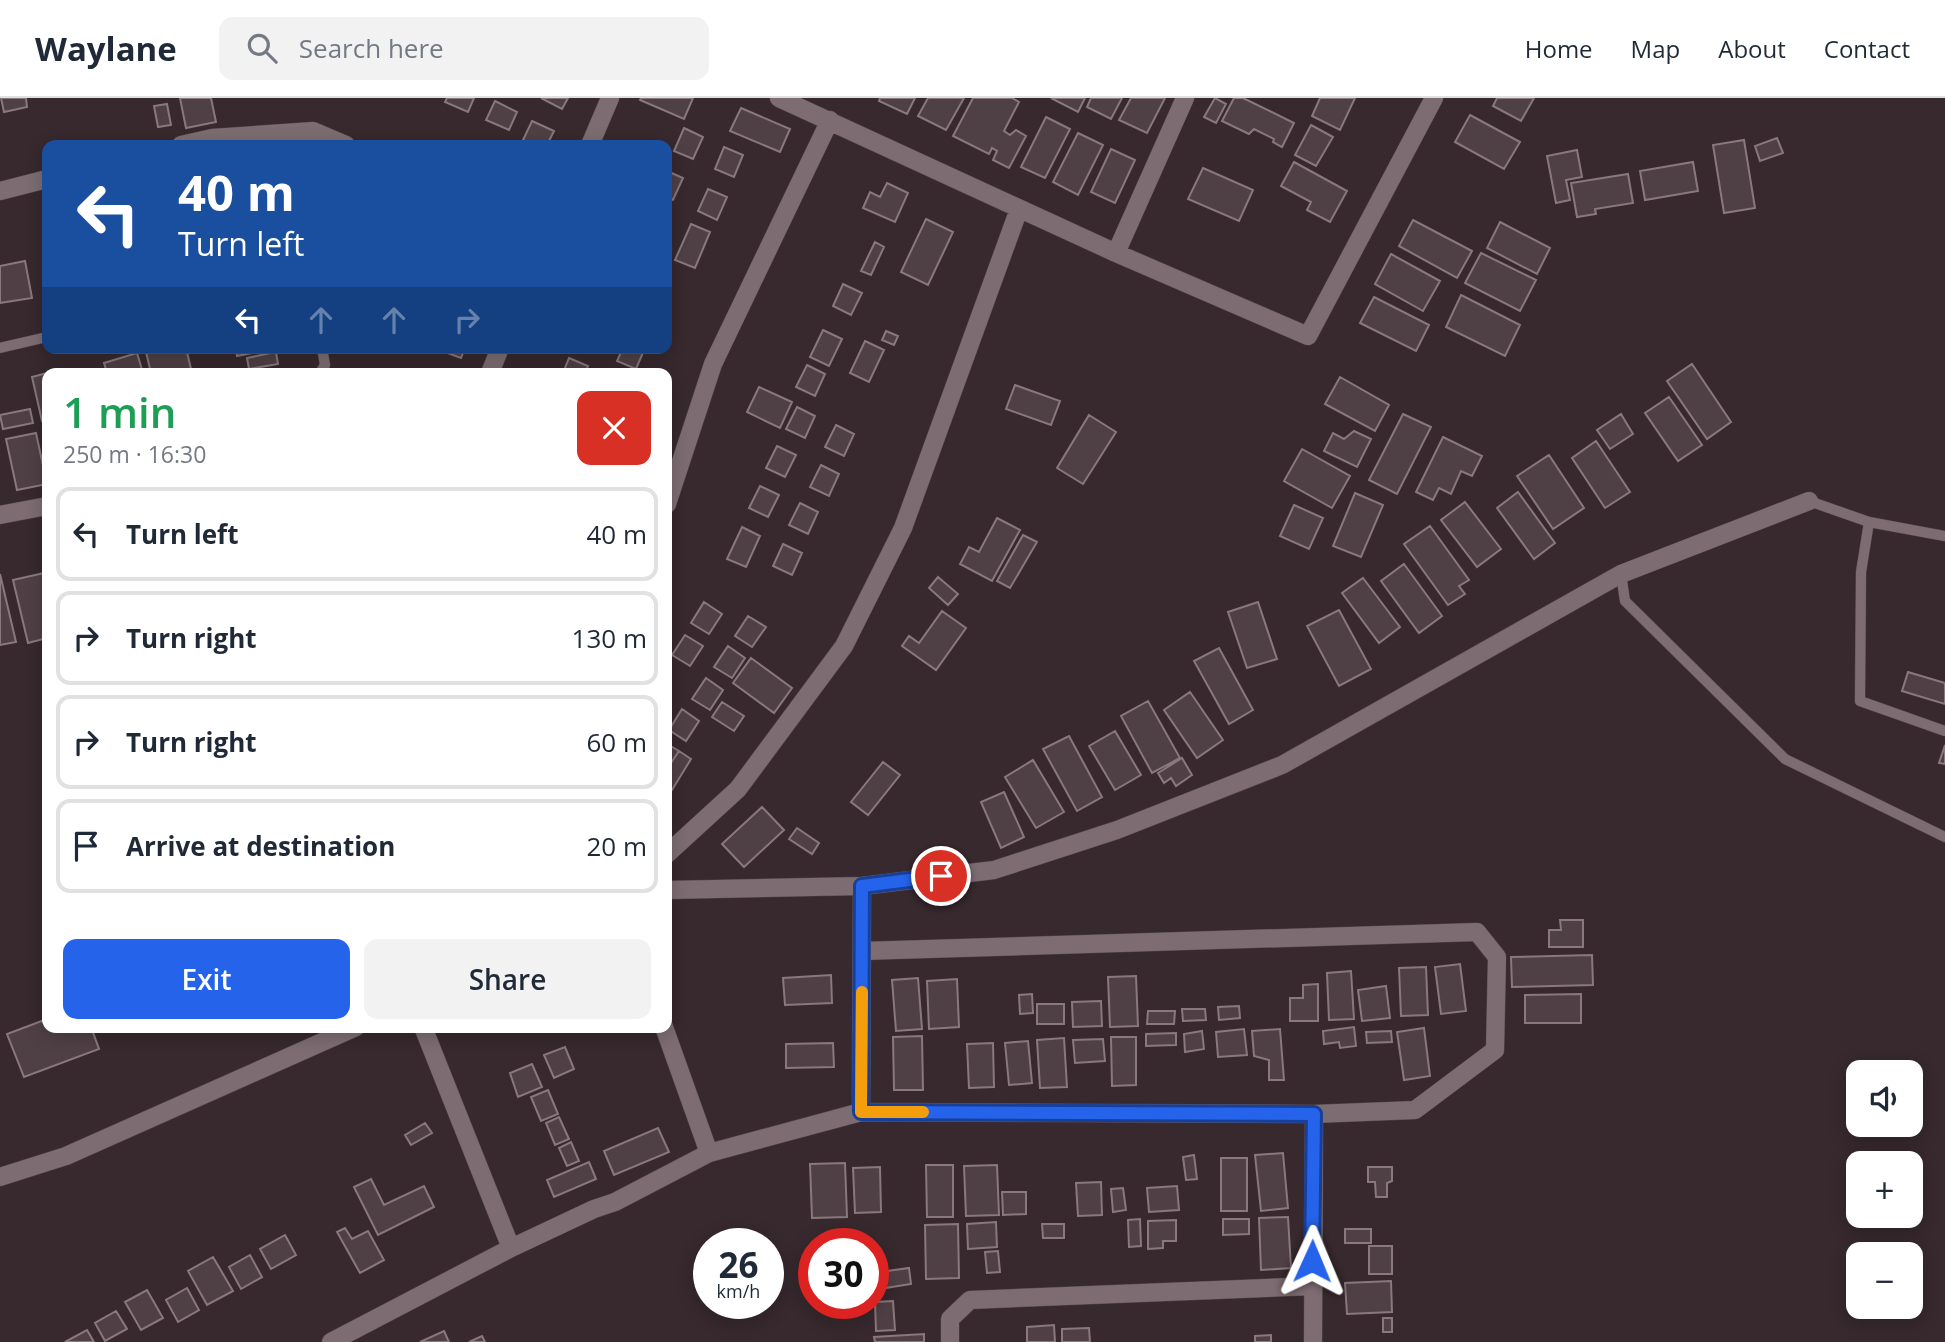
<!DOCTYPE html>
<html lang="en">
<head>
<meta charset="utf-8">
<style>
	body { margin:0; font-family:"Open Sans",sans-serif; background:#f2f2f3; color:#1f2937; height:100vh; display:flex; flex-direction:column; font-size:26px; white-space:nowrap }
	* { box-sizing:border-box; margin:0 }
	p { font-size:23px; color:#747a83 }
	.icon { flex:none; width:38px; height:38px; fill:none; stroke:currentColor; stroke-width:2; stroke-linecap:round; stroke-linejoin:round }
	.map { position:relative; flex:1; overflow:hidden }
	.panel { position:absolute; left:42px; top:270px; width:630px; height:665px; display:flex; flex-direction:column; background:#fff; border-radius:14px; box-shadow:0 4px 18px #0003 }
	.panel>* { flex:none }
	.banner { position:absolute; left:42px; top:42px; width:630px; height:214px; border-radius:14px; box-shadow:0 4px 18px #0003; background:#1a4fa0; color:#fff; overflow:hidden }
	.tools { position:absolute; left:1846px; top:962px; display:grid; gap:14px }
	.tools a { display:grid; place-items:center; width:77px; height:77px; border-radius:14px; background:#fff; box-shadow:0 4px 18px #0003; font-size:35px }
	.speed { position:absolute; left:693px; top:1130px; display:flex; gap:14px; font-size:35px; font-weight:700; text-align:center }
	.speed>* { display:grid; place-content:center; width:91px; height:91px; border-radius:50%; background:#fff; box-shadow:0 4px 18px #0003; line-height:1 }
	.speed small { font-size:18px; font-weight:400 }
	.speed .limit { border:10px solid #d22; background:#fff; color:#111 }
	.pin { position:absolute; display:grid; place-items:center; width:60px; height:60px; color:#fff; margin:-30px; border:4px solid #fff; border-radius:50%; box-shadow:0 2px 7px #0007 }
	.me { position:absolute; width:77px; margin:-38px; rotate:1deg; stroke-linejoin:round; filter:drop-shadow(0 0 5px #0008) }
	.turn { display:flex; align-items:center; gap:24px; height:147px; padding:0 21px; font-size:32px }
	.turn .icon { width:91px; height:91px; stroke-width:2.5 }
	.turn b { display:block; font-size:49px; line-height:60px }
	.lanes { display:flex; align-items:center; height:66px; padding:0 21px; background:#0003; justify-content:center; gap:35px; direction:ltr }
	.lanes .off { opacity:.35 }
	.round { display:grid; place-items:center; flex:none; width:74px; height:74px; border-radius:14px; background:#f2f2f3 }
	.overview { display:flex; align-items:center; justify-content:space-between; height:119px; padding:0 21px }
	h1 { font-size:42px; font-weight:600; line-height:52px; color:#1e9e55 }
	.action { display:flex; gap:14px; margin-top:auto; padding:14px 21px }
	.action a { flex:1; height:80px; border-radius:14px; background:#2563eb; color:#fff; font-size:28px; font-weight:600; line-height:80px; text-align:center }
	.action a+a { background:#f2f2f3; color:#1f2937 }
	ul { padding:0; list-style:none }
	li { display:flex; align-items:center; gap:21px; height:94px; margin:0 14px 10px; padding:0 7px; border:4px solid #e0e1e3; border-radius:14px }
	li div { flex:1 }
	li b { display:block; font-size:26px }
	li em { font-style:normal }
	header { display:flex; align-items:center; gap:42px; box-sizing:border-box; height:98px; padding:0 35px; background:#fff; border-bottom:2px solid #e0e1e3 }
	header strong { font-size:33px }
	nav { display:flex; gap:38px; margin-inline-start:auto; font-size:24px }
	.search { width:490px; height:63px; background:#f2f2f3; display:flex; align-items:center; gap:18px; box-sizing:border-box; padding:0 24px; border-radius:14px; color:#747a83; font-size:26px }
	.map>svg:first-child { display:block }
	.building { fill:#4f4045; stroke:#89787e; stroke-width:2 }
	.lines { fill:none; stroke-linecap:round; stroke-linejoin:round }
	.service-casing { stroke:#53474c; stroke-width:11 }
	.minor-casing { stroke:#53474c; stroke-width:19 }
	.service { stroke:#7d6d73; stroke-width:10 }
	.minor { stroke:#7d6d73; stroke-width:18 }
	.route-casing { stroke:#184099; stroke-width:18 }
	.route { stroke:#2563eb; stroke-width:12 }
	.slow { stroke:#f59e0b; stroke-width:12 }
</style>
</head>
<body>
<header>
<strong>Waylane</strong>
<div class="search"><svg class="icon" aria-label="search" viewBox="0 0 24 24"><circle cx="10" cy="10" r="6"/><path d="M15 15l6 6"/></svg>Search here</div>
<nav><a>Home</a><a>Map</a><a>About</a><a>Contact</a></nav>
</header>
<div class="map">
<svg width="1945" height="1244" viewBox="0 0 1945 1244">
	<rect width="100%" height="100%" fill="#37292e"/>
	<path class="building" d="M1 0H26L27 9 4 14Z
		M180 0H211L216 24 186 30Z
		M447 0H474L468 14 445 4Z
		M541 0H568L562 11Z
		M641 0H693L684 21 640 2Z
		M880 0H915L907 16 879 3Z
		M928 0H964L946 32 918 18Z
		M973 0H1012L1019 4 1004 33 1010 37 1016 32 1026 38 1009 70 993 62 997 53 992 50 989 56 953 38Z
		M1051 0H1085L1078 14Z
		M1091 0H1122L1111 21 1087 9Z
		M1131 0H1165L1147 35 1119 22Z
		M1215 0 1226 6 1216 25 1204 19Z
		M1234 0H1243L1294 25 1282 49 1273 44 1274 41 1254 31 1249 36 1222 23Z
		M1320 0H1355L1340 32 1312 18Z
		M1497 0H1534L1521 23 1493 8Z
		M495 3 517 14 509 32 486 22Z
		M167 6 171 27 158 29 154 8Z
		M741 10 790 31 780 54 730 33Z
		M1470 17 1520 44 1504 71 1455 44Z
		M1046 19 1070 31 1045 80 1021 69Z
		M532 23 554 33 547 47H535L523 42Z
		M1311 27 1333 39 1316 68 1295 57Z
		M684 30 703 39 693 61 674 53Z
		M1078 35 1103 47 1078 97 1053 84Z
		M1777 40 1783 55 1760 63 1755 48Z
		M1744 42 1755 110 1724 115 1713 47Z
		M724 49 743 57 734 79 715 71Z
		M1111 51 1135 62 1115 105 1091 94Z
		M1577 52 1582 79 1566 82 1570 102 1556 105 1547 58Z
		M1294 64 1347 93 1330 124 1307 112 1311 104 1281 88Z
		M1693 64 1698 93 1645 102 1640 73Z
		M1203 70 1253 92 1239 123 1188 101Z
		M667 73 683 80 673 102 667 99Z
		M1628 76 1633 105 1595 111 1596 116 1577 119 1571 85Z
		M887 85 908 95 895 124 863 110 870 94 880 99Z
		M708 91 727 99 717 122 698 113Z
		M926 121 953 134 928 187 901 174Z
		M1413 122 1472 153 1457 180 1399 148Z
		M1500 124 1550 150 1537 176 1487 150Z
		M691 126 710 134 695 170 675 162Z
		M875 144 884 149 871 177 861 173Z
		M1481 155 1536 182 1520 213 1465 185Z
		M1391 156 1440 183 1423 213 1375 186Z
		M25 163 32 200 0 205V168Z
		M843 186 862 195 851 217 833 208Z
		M1461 197 1520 227 1505 258 1446 229Z
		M1374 199 1429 227 1416 253 1360 225Z
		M823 232 842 241 829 268 810 259Z
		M886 233 898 238 894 247 882 242Z
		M865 243 884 252 869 284 850 275Z
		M145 250H186L192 275H151Z
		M236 250H268V252L237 258Z
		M434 250H465L461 260Z
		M623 250H645L636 271 617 263Z
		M276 254 278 266 249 271 247 260Z
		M137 255 143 275H107L104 265Z
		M569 260 588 268 585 275H563Z
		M1692 266 1731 324 1707 341 1667 283Z
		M807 267 825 276 815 298 796 289Z
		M47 275V322L42 323 32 279Z
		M1340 279 1389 307 1375 333 1325 306Z
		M1015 287 1060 303 1051 327 1006 311Z
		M759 289 792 304 780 330 747 314Z
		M1669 299 1702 347 1678 363 1645 315Z
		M797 309 815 318 805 340 786 331Z
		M30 311 33 325 3 331 0 317Z
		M1403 316 1431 329 1397 396 1369 382Z
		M1621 316 1633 336 1610 351 1597 332Z
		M1089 317 1116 334 1083 386 1057 370Z
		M836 327 854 336 844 358 825 349Z
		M1354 333 1371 341 1357 369 1324 353 1333 335 1344 341Z
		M36 335 47 386 17 392 6 341Z
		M1443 339 1482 358 1472 378 1461 373 1451 396 1439 390 1433 402 1416 394Z
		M1596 343 1630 394 1605 410 1572 360Z
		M777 348 796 357 785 379 766 370Z
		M1302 351 1350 378 1332 410 1284 383Z
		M1549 357 1584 410 1553 431 1517 378Z
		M821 367 839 376 829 398 810 389Z
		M760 388 779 397 768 419 749 410Z
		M1518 394 1555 445 1534 461 1497 410Z
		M1355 395 1383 407 1361 459 1333 448Z
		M1465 404 1501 451 1477 469 1441 422Z
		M800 405 818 414 808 436 789 427Z
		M1294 407 1323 420 1309 451 1280 438Z
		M997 420 1020 432 992 483 960 466 969 449 979 454Z
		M1430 428 1469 482 1459 488 1465 496 1448 507 1404 446Z
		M742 429 760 438 746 469 727 461Z
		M1023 437 1037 444 1010 490 997 483Z
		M783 446 802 455 792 477 773 468Z
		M1404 466 1442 518 1419 535 1381 483Z
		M44 475 47 489V540L28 545 13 482Z
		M0 476 16 544 0 547Z
		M938 479 958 496 948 507 929 490Z
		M1363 480 1400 529 1379 545 1342 495Z
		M704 504 722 516 709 536 691 525Z
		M1258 504 1277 561 1247 570 1228 514Z
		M1339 512 1371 571 1339 588 1307 528Z
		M942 513 966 530 936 572 902 548 909 538 919 545Z
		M748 518 766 529 752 549 735 538Z
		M685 537 703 548 690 568 672 557Z
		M728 548 745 560 732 580 714 569Z
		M1219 550 1253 612 1229 626 1194 563Z
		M751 560 792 590 774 615 733 585Z
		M1908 574 1945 585V606L1902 593Z
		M706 580 723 592 710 612 692 601Z
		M1190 594 1223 642 1197 660 1164 612Z
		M1148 603 1180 660 1152 675 1121 618Z
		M722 604 744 618 734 633 712 619Z
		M682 611 699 623 686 643 669 632Z
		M1115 633 1141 677 1115 692 1089 648Z
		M1069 638 1102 699 1077 713 1043 651Z
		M667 646 679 653 667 671Z
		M1945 647V666L1939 665Z
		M679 653 691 661 672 692 667 689V671Z
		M1182 660 1192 677 1176 688 1171 680 1164 685 1158 675Z
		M1033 662 1064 714 1036 730 1005 679Z
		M883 664 900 677 868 717 851 704Z
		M1004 694 1024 739 1001 750 981 704Z
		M762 709 784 732 744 769 722 746Z
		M797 730 819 745 812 756 789 741Z
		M1560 822H1583V849H1549V832H1561Z
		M1592 857 1593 887 1512 889 1511 859Z
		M1460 866 1466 913 1441 916 1435 869Z
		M1426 869 1428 917 1401 918 1399 870Z
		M1351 873 1354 921 1329 922 1327 875Z
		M831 877 832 905 785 907 783 880Z
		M1136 878 1138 928 1110 929 1108 879Z
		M918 880 922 931 896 933 892 882Z
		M957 881 959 929 929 931 927 883Z
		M1318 886V923H1290V900H1303V887Z
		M1386 888 1390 920 1362 923 1358 892Z
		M1032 896 1033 915 1020 916 1019 897Z
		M1581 896V925H1525V897Z
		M1101 903 1102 928 1073 929 1072 904Z
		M1037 906H1064V926H1037Z
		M1239 908 1240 920 1219 922 1218 909Z
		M1182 911H1205L1206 922 1183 923Z
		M1148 913H1175L1174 926H1147Z
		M47 921V929H91L99 951 24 979 7 936Z
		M1354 929 1356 948 1340 950 1339 944 1324 946 1323 933Z
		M1424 930 1430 978 1404 982 1397 934Z
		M1244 931 1247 957 1218 959 1216 934Z
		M1280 931 1284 982H1269V962L1254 958 1252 933Z
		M1202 933 1204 951 1185 954 1184 936Z
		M1391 933 1392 944 1367 945 1366 934Z
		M1176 935V947L1146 948V936Z
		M922 938 923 992H894L893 939Z
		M1111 939H1136V987L1112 988Z
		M1064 940 1067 989 1040 990 1037 942Z
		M1103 941 1105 963 1075 965 1073 942Z
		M1028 943 1032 985 1009 987 1005 945Z
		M833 945 834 969 786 970V946Z
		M993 945 994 989 969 990 967 946Z
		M565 949 574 971 554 980 544 957Z
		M532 966 542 989 518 999 510 975Z
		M548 992 558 1016 541 1023 531 999Z
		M559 1019 569 1041 555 1047 546 1025Z
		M425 1025 432 1035 411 1047 405 1037Z
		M658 1030 669 1054 614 1077 604 1053Z
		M571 1044 579 1063 567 1068 559 1050Z
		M1283 1055 1288 1110 1261 1113 1255 1057Z
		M1194 1057 1197 1081 1186 1082 1183 1059Z
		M1221 1060H1247V1113H1221Z
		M589 1064 596 1081 554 1099 547 1082Z
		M845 1065 847 1119 812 1120 810 1066Z
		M926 1067H953V1119H927Z
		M997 1067 999 1117 966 1118 964 1068Z
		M880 1069 881 1114 855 1115 853 1070Z
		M1368 1069H1392V1083L1387 1085V1099H1376L1375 1084H1368Z
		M371 1081 384 1107 424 1088 434 1109 378 1137 354 1089Z
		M1101 1084 1102 1117 1078 1118 1076 1085Z
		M1177 1088 1179 1112 1149 1114 1147 1090Z
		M1123 1090 1126 1112 1113 1114 1111 1091Z
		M1002 1094H1026V1116L1003 1117Z
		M1288 1119 1291 1170 1261 1172 1259 1120Z
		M1140 1121 1141 1148 1129 1149 1128 1122Z
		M1223 1121H1249V1136L1223 1137Z
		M1176 1122V1143H1163V1150L1148 1151V1123Z
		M996 1124 997 1149 968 1151 967 1126Z
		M958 1126 959 1180 926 1181 925 1127Z
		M1042 1126H1064V1140H1043Z
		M345 1130 352 1141 368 1133 384 1162 360 1175 337 1134Z
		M1345 1131H1371V1145H1345Z
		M285 1137 296 1157 271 1171 260 1151Z
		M1369 1148H1392V1176H1369Z
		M998 1153 1000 1174 987 1175 985 1154Z
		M250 1157 262 1179 241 1191 229 1169Z
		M213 1159 233 1193 207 1207 188 1173Z
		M909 1170 911 1186 873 1192V1175Z
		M1391 1183 1392 1214 1347 1216 1345 1185Z
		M187 1190 199 1212 178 1224 166 1202Z
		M147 1192 163 1220 141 1232 125 1204Z
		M893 1203 895 1232 876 1233 875 1204Z
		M116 1213 127 1231 105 1243 95 1225Z
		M1383 1220H1392V1234H1383Z
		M1054 1227 1055 1244H1027V1229Z
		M1089 1230 1090 1244H1062V1231Z
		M87 1232 94 1244H65Z
		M444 1233 449 1244H420Z
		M924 1236V1244H875L874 1239Z
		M1271 1237V1244H1255V1238Z
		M482 1238 485 1244H469Z"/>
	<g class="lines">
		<defs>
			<path id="service" d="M0 250 47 239
				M320 275 325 267 322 250
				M1809 403 1869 424 1945 438
				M1869 424 1861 474 1860 603 1945 633
				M1621 476 1625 503 1785 661 1945 739"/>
			<path id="minor" d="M779 0 1116 155 1308 238 1434 0
				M181 47 212 40 313 33 346 47
				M590 47 610 0
				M0 93 47 81
				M1116 155 1185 0
				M490 275 500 250
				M667 406 713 266 830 22
				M0 417 47 408
				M667 756 738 691 844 548 903 430 1019 111
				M667 792 862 788 994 772 1117 732 1282 667 1621 476 1809 403
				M423 929 511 1150
				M664 929 709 1055
				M861 1014 862 788
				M0 1079 66 1058 356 929
				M331 1244 511 1150 594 1111 615 1104 709 1055 861 1014 1314 1016 1415 1012 1495 952 1497 859 1477 834 862 853
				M950 1244V1221L970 1202 1312 1188
				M1313 1244 1314 1016"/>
		</defs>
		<use href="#service" class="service-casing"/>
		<use href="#minor" class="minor-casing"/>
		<use href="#service" class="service"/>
		<use href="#minor" class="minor"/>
	</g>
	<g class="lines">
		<defs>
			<path id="route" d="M941 778 862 788 861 1014 1314 1016 1312 1163"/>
		</defs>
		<use href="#route" class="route-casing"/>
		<use href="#route" class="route"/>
		<path class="slow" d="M862 894 861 1014H923"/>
	</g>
</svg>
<div class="tools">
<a><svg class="icon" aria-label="sound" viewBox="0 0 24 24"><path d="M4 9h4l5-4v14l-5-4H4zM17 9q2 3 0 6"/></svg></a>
<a>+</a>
<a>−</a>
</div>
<div class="speed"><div>26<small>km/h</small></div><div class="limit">30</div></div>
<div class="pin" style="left:941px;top:778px;background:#d93025"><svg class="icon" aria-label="arrive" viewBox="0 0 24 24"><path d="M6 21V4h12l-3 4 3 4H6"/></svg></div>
<svg class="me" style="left:1312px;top:1163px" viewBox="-20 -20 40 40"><path d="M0-17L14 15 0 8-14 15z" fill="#2563eb" stroke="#fff" stroke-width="4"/></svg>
<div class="banner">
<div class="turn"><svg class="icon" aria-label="left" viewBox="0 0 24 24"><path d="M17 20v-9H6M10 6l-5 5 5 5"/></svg><div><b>40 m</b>Turn left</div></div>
<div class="lanes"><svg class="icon" aria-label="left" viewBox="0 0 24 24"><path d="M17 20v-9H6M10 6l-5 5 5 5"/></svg><svg class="icon off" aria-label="ahead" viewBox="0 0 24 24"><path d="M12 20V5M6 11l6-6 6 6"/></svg><svg class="icon off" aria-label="ahead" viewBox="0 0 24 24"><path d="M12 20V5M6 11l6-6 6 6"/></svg><svg class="icon off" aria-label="right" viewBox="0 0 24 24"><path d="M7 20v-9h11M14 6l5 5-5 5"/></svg></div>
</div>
<section class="panel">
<div class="overview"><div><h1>1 min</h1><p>250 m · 16:30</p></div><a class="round" style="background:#d93025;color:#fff"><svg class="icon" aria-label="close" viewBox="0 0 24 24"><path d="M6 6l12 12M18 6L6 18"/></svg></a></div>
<ul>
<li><svg class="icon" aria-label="left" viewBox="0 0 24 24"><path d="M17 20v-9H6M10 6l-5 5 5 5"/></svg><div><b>Turn left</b></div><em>40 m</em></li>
<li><svg class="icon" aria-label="right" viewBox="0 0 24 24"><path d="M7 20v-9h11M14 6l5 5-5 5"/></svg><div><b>Turn right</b></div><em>130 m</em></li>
<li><svg class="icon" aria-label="right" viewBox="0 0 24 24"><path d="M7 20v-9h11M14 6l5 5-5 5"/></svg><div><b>Turn right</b></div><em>60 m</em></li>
<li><svg class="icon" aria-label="arrive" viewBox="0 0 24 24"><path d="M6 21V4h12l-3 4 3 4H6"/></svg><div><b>Arrive at destination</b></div><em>20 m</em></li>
</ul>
<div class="action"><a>Exit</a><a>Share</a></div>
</section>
</div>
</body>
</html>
